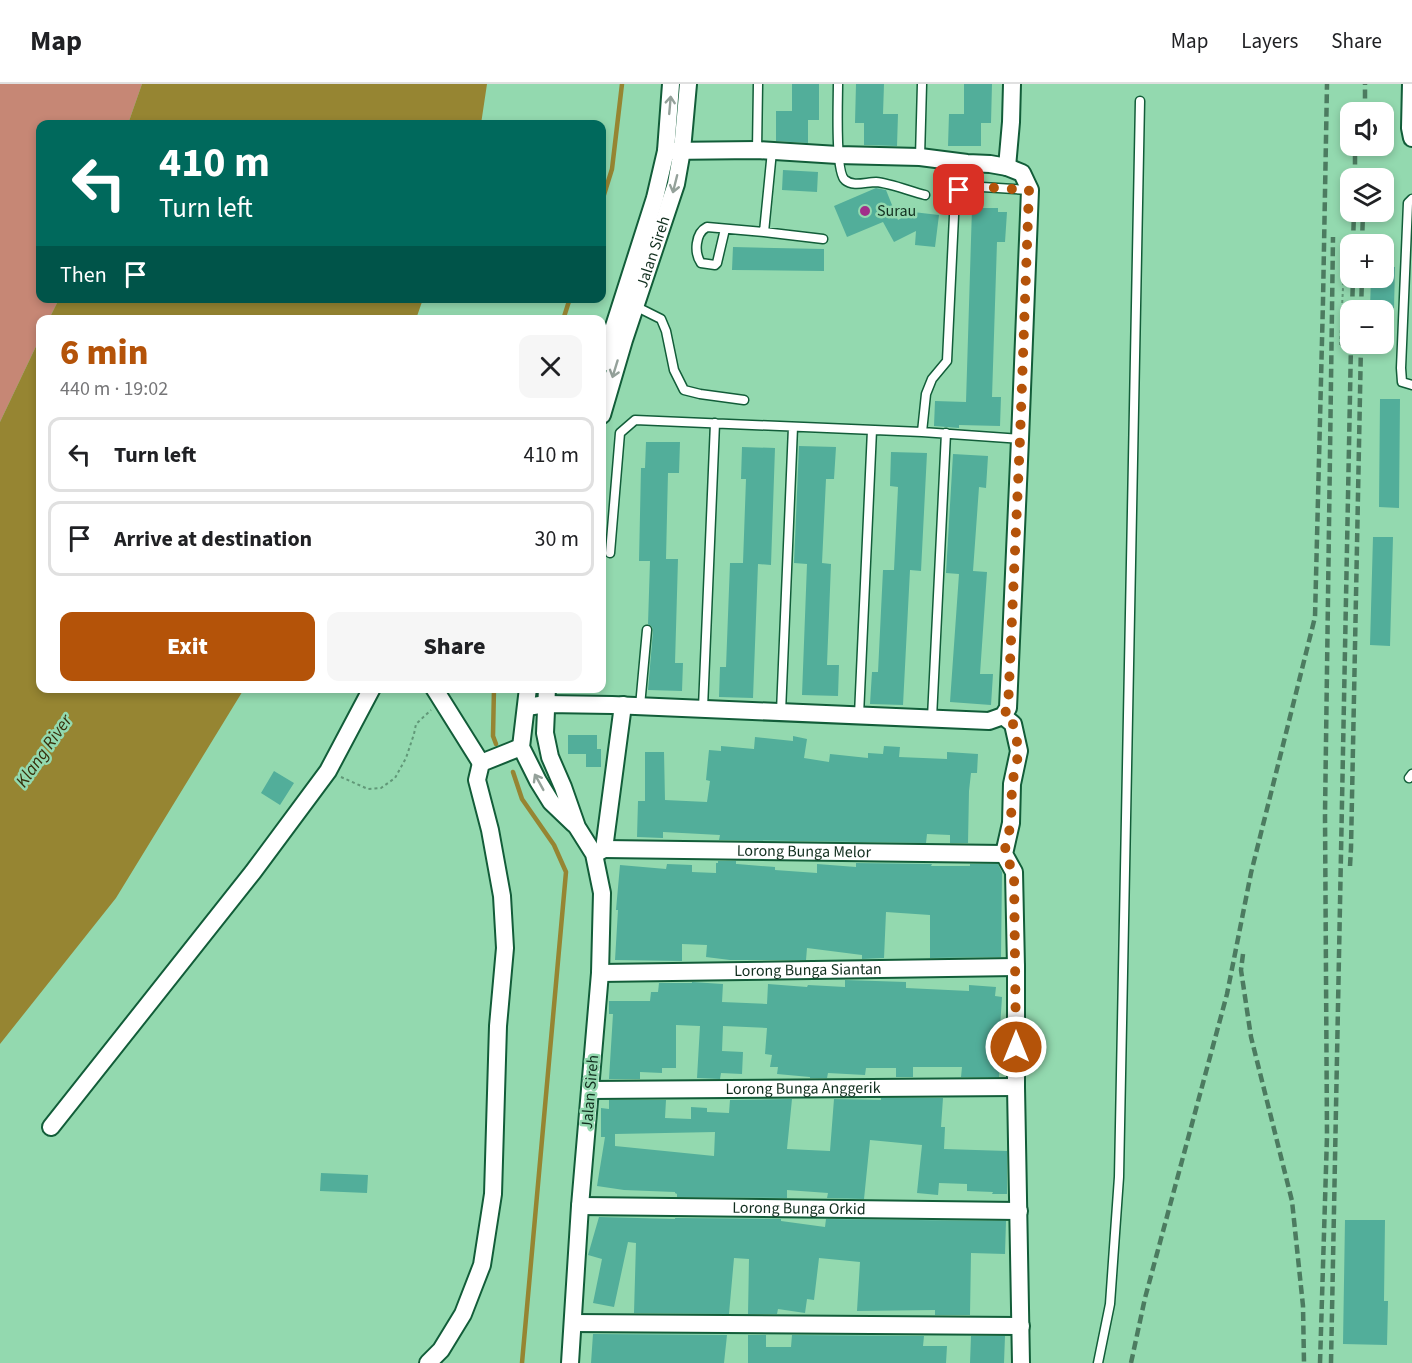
<!DOCTYPE html>
<html lang="en">
<head>
<meta charset="utf-8">
<style>
	body { margin:0; font-family:"Source Sans 3",sans-serif; background:#f6f6f6; color:#202124; height:100vh; display:flex; flex-direction:column; font-size:22px; white-space:nowrap }
	* { box-sizing:border-box; margin:0 }
	p { font-size:20px; color:#757577 }
	.icon { flex:none; width:33px; height:33px; fill:none; stroke:currentColor; stroke-width:2; stroke-linecap:round; stroke-linejoin:round }
	.map { position:relative; flex:1; overflow:hidden }
	.details { position:absolute; left:36px; top:231px; width:570px; height:378px; display:flex; flex-direction:column; background:#fff; border-radius:12px; box-shadow:0 3px 9px #0003 }
	.details>* { flex:none }
	.guide { position:absolute; left:36px; top:36px; width:570px; height:183px; border-radius:12px; box-shadow:0 3px 9px #0003; background:#00695c; color:#fff; overflow:hidden }
	.fabs { position:absolute; left:1340px; top:18px; display:grid; gap:12px }
	.fabs a { display:grid; place-items:center; width:54px; height:54px; border-radius:12px; background:#fff; box-shadow:0 3px 9px #0003; font-size:30px }
	.pin { position:absolute; display:grid; place-items:center; width:51px; height:51px; color:#fff; margin:-26px; border-radius:12px; box-shadow:0 3px 9px #0006 }
	.me { position:absolute; width:66px; margin:-33px; rotate:0deg; stroke-linejoin:round; filter:drop-shadow(0 0 4px #0008) }
	.turn { display:flex; align-items:center; gap:21px; height:126px; padding:0 24px; font-size:27px }
	.turn .icon { width:78px; height:78px; stroke-width:2.5 }
	.turn b { display:block; font-size:42px; line-height:51px }
	.then { display:flex; align-items:center; height:57px; padding:0 24px; background:#0003; gap:12px; font-size:22px }
	.round { display:grid; place-items:center; flex:none; width:63px; height:63px; border-radius:12px; background:#f6f6f6 }
	.overview { display:flex; align-items:center; justify-content:space-between; height:102px; padding:0 24px }
	h1 { font-size:36px; font-weight:800; line-height:45px; color:#b45309 }
	.cta { display:flex; gap:12px; margin-top:auto; padding:12px 24px }
	.cta a { flex:1; height:69px; border-radius:12px; background:#b45309; color:#fff; font-size:24px; font-weight:800; line-height:69px; text-align:center }
	.cta a+a { background:#f6f6f6; color:#202124 }
	ul { padding:0; list-style:none }
	li { display:flex; align-items:center; gap:18px; height:75px; margin:0 12px 9px; padding:0 12px; border:3px solid #e0e0e0; border-radius:12px }
	li div { flex:1 }
	li b { display:block; font-size:22px }
	li em { font-style:normal }
	header { display:flex; align-items:center; gap:36px; box-sizing:border-box; height:84px; padding:0 30px; background:#fff; border-bottom:2px solid #e0e0e0 }
	header strong { font-size:28px }
	nav { display:flex; gap:33px; margin-inline-start:auto; font-size:21px }
	.map>svg:first-child { display:block }
	.green { fill:#c68775 }
	.water { fill:#968532 }
	.lines { fill:none; stroke-linecap:round; stroke-linejoin:round }
	.stream { stroke:#968532; stroke-width:4.5 }
	.building { fill:#52ae9a; fill-rule:evenodd }
	.service-casing { stroke:#125d39; stroke-width:11 }
	.minor-casing { stroke:#125d39; stroke-width:20 }
	.path { stroke:#619878; stroke-width:2; stroke-dasharray:3 3; stroke-linecap:butt }
	.service { stroke:#fff; stroke-width:8 }
	.minor { stroke:#fff; stroke-width:16 }
	.rail { stroke:#4c7b60; stroke-width:4.5; stroke-dasharray:9 4.5; stroke-linecap:butt }
	.path-bridge { stroke:#619878; stroke-width:2; stroke-dasharray:3 3; stroke-linecap:butt }
	.oneway { stroke:#94a19a }
	.route { stroke:#b45309; stroke-width:10; stroke-dasharray:0 18 }
	.poi-dot { fill:#a12e8a; stroke:#93d9af; stroke-width:2 }
	.labels { text-anchor:middle; dominant-baseline:central; stroke-width:5; stroke-linejoin:round; paint-order:stroke }
	.poi-label { font-size:16px; fill:#112e1e; stroke:#93d9af; text-anchor:start }
	.street-label { font-size:16px; fill:#112e1e; stroke:#93d9af }
	.water-label { font-size:18px; font-style:italic; fill:#372f0b; stroke:#93d9af }
</style>
</head>
<body>
<header>
<strong>Map</strong>
<nav><a>Map</a><a>Layers</a><a>Share</a></nav>
</header>
<div class="map">
<svg width="1412" height="1279" viewBox="0 0 1412 1279">
	<rect width="100%" height="100%" fill="#93d9af"/>
	<path class="green" d="M0 0H142L128 40H40V214L59 215 49 235 40 236V254L0 338Z"/>
	<path class="water" d="M142 0H487L481 40H128Z
		M59 215V214L423 215 416 235H49Z
		M40 254V604L244 605 116 814 0 960V338Z"/>
	<g class="lines">
		<path class="stream" d="M602 117 612 85 622 0
			M563 236 570 214
			M494 604 493 652 496 660
			M513 688 522 715 554 761 566 788 522 1279"/>
	</g>
	<path class="building" d="M792 0H819V36H808V59L776 57V27H792Z
		M856 0H884L883 30H898L897 62 864 61V39H855Z
		M964 0H992L991 39H981V62H948L949 30H964Z
		M783 86 818 88 817 108 782 106Z
		M876 104 886 106 898 136 913 128 939 131 935 163 915 161 916 147 894 158 883 138 847 153 834 122Z
		M972 124H998V128H1007L1005 158H997L992 313H1001L1000 342 959 341V344L934 342 935 317 966 318Z
		M733 163 824 165V187L732 186Z
		M1383 182 1395 183 1394 224H1370L1371 194H1383Z
		M1380 315H1400L1399 424 1379 423Z
		M646 358H680L679 389H668L666 475H678L675 579H683L682 607 648 606 653 547 652 543 648 540 650 477H639L641 384H645Z
		M799 362 836 363 834 395H826L822 479 831 480 827 581H839L838 612 802 611 807 480 794 479Z
		M742 363 775 364 771 481 758 480 753 614 719 613 720 583H726L730 479H743L746 395H741Z
		M891 368 927 369 921 487 910 486 903 621 870 620 872 588H878L883 486H894L898 403 890 402Z
		M953 370 988 372 986 404 979 403 973 487 987 488 980 590H993L991 621 950 618 959 490 946 489Z
		M1373 453H1393L1390 562 1370 561Z
		M568 651H597V665H601V683H586V670H568Z
		M793 652 807 655 804 674 829 678 830 670 868 674V669L883 670 884 662 900 663 899 673 947 675V668L978 670 977 689H971L969 707 968 759H950V751L927 750 926 759 719 756 720 751 663 748V754L637 753 638 717H645V668H664L665 716 707 718 710 697 706 696 709 666 721 667V662L754 665 755 653 793 657Z
		M274 687 294 699 280 721 261 709Z
		M718 777H736V780H737L775 783V786L817 789V780L856 783V779L932 780 931 782H970V780H998L1002 788 1001 873 930 874V831L886 828 884 874 862 875V871L807 864 806 876H730L706 873 707 861 682 860V877L615 876 618 826H616L620 781 666 785 667 780 692 781V788L716 789V779H718Z
		M845 896 906 898V904L969 907V901L996 903 995 912 1002 913 999 959 1001 960 999 993H961L962 983H913V993H896V984H866L865 991 828 989 827 994H810V993L777 990 778 983H770L772 971 765 970 767 944 723 942 722 967 743 968 742 990 721 989 720 995 697 994 700 942 676 941V984H662V989L640 988V995H609L613 930H609V917H650L651 908H658L659 899H692V898L723 900 722 918 767 920 768 900 807 903 808 901 845 903Z
		M881 1014H943L941 1043H945L944 1065 1007 1067V1110H992L993 1108 967 1107V1100L939 1099 938 1111 917 1109 922 1061 870 1056 864 1115 827 1114 828 1109 787 1106V1114L677 1113V1110L675 1109V1108L624 1106 597 1102 605 1053H601V1024L609 1025V1016H666L665 1034 691 1035V1023L707 1024V1028L729 1029 730 1016 792 1015 787 1065 830 1067 834 1015 881 1016ZM715 1048 714 1072 615 1062V1050Z
		M321 1089 368 1091 367 1109 320 1107Z
		M599 1133 675 1135V1134L781 1135V1137L825 1143 826 1135 1006 1137 1005 1170 971 1169 970 1231H935V1226L857 1227 860 1178 819 1174 814 1216 807 1215 805 1229 778 1225 777 1230H748L749 1175 734 1174 729 1230 634 1229 636 1159 628 1158 614 1223 593 1219 602 1175 588 1171Z
		M1345 1136H1385L1384 1217H1388L1387 1261 1343 1260Z
		M593 1250 727 1251 724 1279H591Z
		M748 1251H766V1263H791L792 1251 924 1252 923 1262H947L946 1279H748Z
		M971 1252H1005L1004 1279H970Z"/>
	<g class="lines">
		<defs>
			<path id="service" d="M838 0C838 16 835 88 845 96 853 103 866 98 876 98 890 99 912 108 925 111
				M757 66 758 0
				M772 67 764 148 823 155
				M920 73 922 0
				M1412 115 1408 119 1401 284 1402 298 1412 301
				M725 145 717 179 715 181 701 179C694 169 695 149 707 143L764 148
				M635 222 661 235 666 247 674 286 684 306 700 310 744 316
				M922 348 926 310 932 295 947 277 955 111 959 106 966 102 1029 106
				M610 469 620 349 635 336 922 348 1020 355
				M640 622 647 546
				M703 624 715 339
				M781 628 793 343
				M859 631 872 346
				M932 634 946 349
				M1409 694 1412 690
				M1098 1279 1110 1220 1119 1093 1140 17"/>
			<g id="minor">
				<path d="M1411 0 1410 44 1412 54"/>
				<path d="M666 67 757 66 838 71 920 73 967 79 990 80 1007 83 1011 38 1012 0"/>
				<path d="M602 280 655 114 666 67 671 0"/>
				<path id="s1" d="M602 331 624 256 676 100 682 66 688 0"/>
				<path d="M434 604 481 679"/>
				<path d="M528 604 521 663 538 697 551 718 574 740"/>
				<path d="M547 604 545 649 550 673 563 703 577 743 594 770 602 809 600 889 580 1122 570 1279"/>
				<path d="M527 623 546 620 612 621 989 637 1003 632 1008 624 1020 355 1030 106 1022 89 1007 83"/>
				<path d="M1003 632 1013 640 1019 667 1012 700 1011 739 1004 770 1014 788 1016 883V1003L1021 1279"/>
				<path id="s2" d="M604 765 1004 770"/>
				<path d="M595 770 604 765 623 621"/>
				<path id="s3" d="M600 889 1016 883"/>
				<path id="s4" d="M590 1006 1016 1003"/>
				<path d="M51 1043 253 788 328 687 372 604"/>
				<path id="s5" d="M580 1122 1019 1127"/>
				<path d="M573 1239 1021 1242"/>
				<path d="M428 1279 441 1266 463 1230 482 1181 493 1110 498 942 505 864 502 812 490 746 477 696 481 679 521 663"/>
			</g>
		</defs>
		<use href="#service" class="service-casing"/>
		<use href="#minor" class="minor-casing"/>
		<path class="path" d="M1370 226V224
			M1340 261 1344 185
			M1369 261V260
			M341 693 368 705 381 704 395 694 406 674 414 650 416 640 431 626"/>
		<use href="#service" class="service"/>
		<use href="#minor" class="minor"/>
		<path class="rail" d="M1365 28V0
			M1355 94V62
			M1353 160 1354 128
			M1362 160 1363 128
			M1352 226 1353 194
			M1361 226 1362 194
			M1350 782 1351 764 1361 260
			M1243 870 1241 886 1251 953 1292 1117 1303 1222 1304 1279
			M1131 1279 1145 1214 1227 910 1251 789 1315 533 1323 217 1327 0
			M1320 1279 1327 1052 1325 730 1333 153
			M1331 1279 1351 260"/>
		<path class="path-bridge" d="M1340 261H1369"/>
	</g>
	<defs><path id="oneway-shaft" d="M-6 0H5M1.5-3L5.5 0L1.5 3" fill="none" stroke-width="1.6" stroke-linecap="round" stroke-linejoin="round" transform="scale(1.5)"/></defs>
	<g class="oneway">
		<use href="#oneway-shaft" transform="translate(670 21) rotate(-85)"/>
		<use href="#oneway-shaft" transform="translate(675 100) rotate(104)"/>
		<use href="#oneway-shaft" transform="translate(615 285) rotate(107)"/>
		<use href="#oneway-shaft" transform="translate(539 698) rotate(-119)"/>
	</g>
	<g class="lines">
		<path class="route" d="M959 106 966 102 1029 106 1020 355 1008 624 1003 632 1013 640 1019 667 1012 700 1011 739 1004 770 1014 788 1016 963"/>
	</g>
	<circle class="poi-dot" cx="865" cy="127" r="6"/>
	<g class="labels">
		<g class="poi-label">
			<text x="877" y="127">Surau</text>
		</g>
		<g class="street-label">
			<text stroke="none"><textPath href="#s1" startOffset="171">Jalan Sireh</textPath></text>
			<text stroke="none"><textPath href="#s2" startOffset="200">Lorong Bunga Melor</textPath></text>
			<text stroke="none"><textPath href="#s3" startOffset="208">Lorong Bunga Siantan</textPath></text>
			<text stroke="none"><textPath href="#s4" startOffset="213">Lorong Bunga Anggerik</textPath></text>
			<text transform="translate(590 1008) rotate(-85)">Jalan Sireh</text>
			<text stroke="none"><textPath href="#s5" startOffset="219">Lorong Bunga Orkid</textPath></text>
		</g>
		<g class="water-label">
			<text transform="translate(44 667) rotate(-55)">Klang River</text>
		</g>
	</g>
</svg>
<div class="fabs">
<a><svg class="icon" aria-label="sound" viewBox="0 0 24 24"><path d="M4 9h4l5-4v14l-5-4H4zM17 9q2 3 0 6"/></svg></a>
<a><svg class="icon" aria-label="layers" viewBox="0 0 24 24"><path d="M12 4l9 5-9 5-9-5zM3 14l9 5 9-5"/></svg></a>
<a>+</a>
<a>−</a>
</div>
<div class="pin" style="left:959px;top:106px;background:#d93025"><svg class="icon" aria-label="arrive" viewBox="0 0 24 24"><path d="M6 21V4h12l-3 4 3 4H6"/></svg></div>
<svg class="me" style="left:1016px;top:963px" viewBox="-20 -20 40 40"><circle r="17" fill="#b45309" stroke="#fff" stroke-width="3"/><path d="M0-11L8 9 0 5-8 9z" fill="#fff"/></svg>
<div class="guide">
<div class="turn"><svg class="icon" aria-label="left" viewBox="0 0 24 24"><path d="M17 20v-9H6M10 6l-5 5 5 5"/></svg><div><b>410 m</b>Turn left</div></div>
<div class="then">Then<svg class="icon" aria-label="arrive" viewBox="0 0 24 24"><path d="M6 21V4h12l-3 4 3 4H6"/></svg></div>
</div>
<section class="details">
<div class="overview"><div><h1>6 min</h1><p>440 m · 19:02</p></div><a class="round"><svg class="icon" aria-label="close" viewBox="0 0 24 24"><path d="M6 6l12 12M18 6L6 18"/></svg></a></div>
<ul>
<li><svg class="icon" aria-label="left" viewBox="0 0 24 24"><path d="M17 20v-9H6M10 6l-5 5 5 5"/></svg><div><b>Turn left</b></div><em>410 m</em></li>
<li><svg class="icon" aria-label="arrive" viewBox="0 0 24 24"><path d="M6 21V4h12l-3 4 3 4H6"/></svg><div><b>Arrive at destination</b></div><em>30 m</em></li>
</ul>
<div class="cta"><a>Exit</a><a>Share</a></div>
</section>
</div>
</body>
</html>
